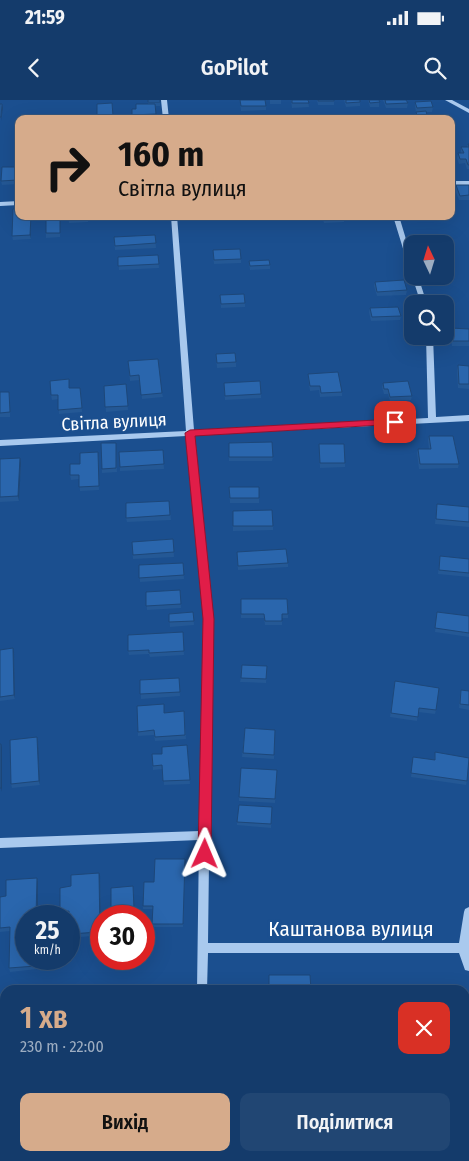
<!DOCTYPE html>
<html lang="uk">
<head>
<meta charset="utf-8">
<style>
	body { margin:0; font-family:"Fira Sans Condensed",sans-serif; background:#214673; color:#f1f3f6; height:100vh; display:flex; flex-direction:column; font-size:19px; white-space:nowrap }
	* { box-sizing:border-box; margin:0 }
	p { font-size:16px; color:#9dadc1 }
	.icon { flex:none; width:28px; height:28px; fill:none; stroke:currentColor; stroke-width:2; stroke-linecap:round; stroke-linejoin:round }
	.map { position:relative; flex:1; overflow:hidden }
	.panel { position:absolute; left:0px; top:885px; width:470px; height:176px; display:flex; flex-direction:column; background:#143b6b; border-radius:15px 15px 0 0; box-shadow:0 5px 20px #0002,0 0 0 1px #33557e }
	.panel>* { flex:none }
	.banner { position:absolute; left:15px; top:15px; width:440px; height:105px; border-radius:10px; box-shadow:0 5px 20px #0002,0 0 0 1px #33557e; background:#d6ab8b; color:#111; overflow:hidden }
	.needle { width:32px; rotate:356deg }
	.tools { position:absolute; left:404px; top:135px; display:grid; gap:10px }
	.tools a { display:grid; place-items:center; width:50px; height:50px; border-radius:10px; background:#143b6b; box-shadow:0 5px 20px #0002,0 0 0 1px #33557e; font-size:25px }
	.speed { position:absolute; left:15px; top:805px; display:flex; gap:10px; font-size:25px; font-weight:700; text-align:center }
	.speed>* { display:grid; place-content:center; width:65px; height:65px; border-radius:50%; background:#143b6b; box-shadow:0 5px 20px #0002,0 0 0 1px #33557e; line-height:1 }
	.speed small { font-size:12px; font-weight:400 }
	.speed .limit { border:8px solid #d22; background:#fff; color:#111 }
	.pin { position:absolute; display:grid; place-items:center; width:42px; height:42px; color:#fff; margin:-21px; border-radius:10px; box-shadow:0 2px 8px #0006 }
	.me { position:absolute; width:55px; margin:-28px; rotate:1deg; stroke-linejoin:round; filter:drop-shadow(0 0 4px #0008) }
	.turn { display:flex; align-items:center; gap:18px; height:105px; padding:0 20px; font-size:22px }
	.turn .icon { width:65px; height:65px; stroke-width:2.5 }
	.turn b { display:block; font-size:35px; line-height:42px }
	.round { display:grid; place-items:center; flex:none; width:52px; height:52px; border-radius:10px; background:#214673 }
	.head { display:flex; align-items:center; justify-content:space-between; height:85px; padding:0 20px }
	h1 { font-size:30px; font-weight:600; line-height:38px; color:#d6ab8b }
	.button { display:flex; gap:10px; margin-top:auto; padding:10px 20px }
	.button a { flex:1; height:58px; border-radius:10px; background:#d6ab8b; color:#111; font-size:20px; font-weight:600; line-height:58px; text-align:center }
	.button a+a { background:#214673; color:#f1f3f6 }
	.status { display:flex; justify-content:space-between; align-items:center; height:35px; padding:0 25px; background:#143b6b; direction:ltr }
	.status svg { height:14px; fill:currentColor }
	header { display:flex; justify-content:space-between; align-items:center; height:65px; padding:0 20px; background:#143b6b; font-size:22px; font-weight:600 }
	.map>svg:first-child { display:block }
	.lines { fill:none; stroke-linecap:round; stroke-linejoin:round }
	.minor { fill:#a9c9ee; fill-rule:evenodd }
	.wall { fill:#245895 }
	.shaded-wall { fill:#1d4779 }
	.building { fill:#2a66ad; stroke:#1d4779 }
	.route { fill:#e11d48; stroke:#92132f }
	.labels { text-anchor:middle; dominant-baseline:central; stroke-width:5; stroke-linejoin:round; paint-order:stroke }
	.street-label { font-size:18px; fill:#fff; stroke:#1b4f8f }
	.near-street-label { font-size:21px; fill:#fff; stroke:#1b4f8f }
</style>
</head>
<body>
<div class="status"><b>21:59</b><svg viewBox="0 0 49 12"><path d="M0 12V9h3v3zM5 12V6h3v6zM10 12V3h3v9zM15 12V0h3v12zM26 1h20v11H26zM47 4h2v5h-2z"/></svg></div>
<header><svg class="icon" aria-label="back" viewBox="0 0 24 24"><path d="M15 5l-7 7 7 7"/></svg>GoPilot<svg class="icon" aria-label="search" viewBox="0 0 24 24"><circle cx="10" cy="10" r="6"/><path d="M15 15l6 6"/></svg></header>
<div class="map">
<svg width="469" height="1061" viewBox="0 0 469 1061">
	<rect width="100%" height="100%" fill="#1b4f8f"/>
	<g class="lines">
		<path class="minor" d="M161 0H167L169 19H163Z
			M445 0H452L469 9V13Z
			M451 81H469V85H451Z
			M19 101V105L0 106V102Z
			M171 116H177L194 330 428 318 426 236H433L436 317 469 315V321L194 335 212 519 208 843H459L464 812 465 809 469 807V871L465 870 459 853H208L207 890H197L199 740 0 748V738L200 731 204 519 186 336 0 346V340L186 331Z
			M393 116H399L412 159V170L409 168Z
			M412 175V176H418L427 204H421L412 176Z
			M192 1056H204V1061H192Z"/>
	</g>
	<path class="wall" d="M148 0H160V6H155L156 19H132V9H136L148 4Z
		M240 0 266 6V10L241 11Z
		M270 0H281V4H270Z
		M291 0H308L309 7 292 8Z
		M317 0H334V5H318Z
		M344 0H360V6L346 7Z
		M368 0H379V7H370Z
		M383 0H406L408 3 407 8H386Z
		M415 2 433 7 432 12H426L428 19H416L415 16 416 12 415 6Z
		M112 3 113 19H97V4Z
		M468 44H469V69H467L465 63 459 64 457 58 458 53H461V47H467Z
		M18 67 19 72 18 84 2 85 1 81Z
		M456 85H469V100H459L455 90Z
		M19 116H31V139L13 140 12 136Z
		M68 116H88V122L69 123Z
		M110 116H157V117L110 120Z
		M322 116H344V122L324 123Z
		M352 116H388V119L353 120Z
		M60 119V137L46 138V133Z
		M155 135 156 148 115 150 114 137Z
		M213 154 241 159V163L214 164Z
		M158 155 159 168 119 170 118 157Z
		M249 161 270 165V169L250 170Z
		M375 182 407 190 406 195 377 196 374 186Z
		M220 195 245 203V207L221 208Z
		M370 208 401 216 400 220 371 221 369 212Z
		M450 228 469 229V246H452L450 233Z
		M216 254 236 262V267L217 268Z
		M128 261 162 293 163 297 142 299 140 280 130 281Z
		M458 265 469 266V289L458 288 457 270Z
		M308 274 342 292V296L320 297 319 290 310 291 308 278Z
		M224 283 261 294V298L225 300Z
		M383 283 412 296 411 300 390 301 388 294H384L382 287Z
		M126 284 128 310 106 312 104 286Z
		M70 288 81 292 82 312 59 314 58 299 52 300 51 295Z
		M0 292H9L10 296V317H0Z
		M429 336 459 364 458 368 419 369 417 353 418 349H429L428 340Z
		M229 343 273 357 272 361H229Z
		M319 344 345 363V367L320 368Z
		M116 347 117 372 102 373V369Z
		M163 350 164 369 120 371V367Z
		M98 352 99 390 80 391 79 379 71 380 70 375 80 364Z
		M0 359 21 363 19 401 0 402Z
		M229 387H259V403H230Z
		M169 401 171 420 127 422 126 418Z
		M437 404 469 407V427L435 424Z
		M233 411 273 426V430L233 431Z
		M173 439 174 457 133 459 132 442Z
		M237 452 288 463V467L238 470Z
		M440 456 469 459V477L438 474Z
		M183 463 184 479 140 482 139 465Z
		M180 490 181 508 147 510 146 492Z
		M241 499 288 514V518H282V525H265L264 518H241Z
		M193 512 194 525 170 527 169 514Z
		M437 512 469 516V537L435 532Z
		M183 532 184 555 150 557 149 554 129 555 128 551Z
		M0 550 14 552 15 599 0 601Z
		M267 566 266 583 240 582 241 578Z
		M179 578 180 596 141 599 140 580Z
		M395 581 436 610 435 614 418 612 417 621 390 617Z
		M461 590 469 591V610L459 608 460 594Z
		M184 611 186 639 155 641 154 635 138 636V632L165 613Z
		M245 628 275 630 274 659 242 657Z
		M37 637 38 641 40 685 12 688 11 684Z
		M187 645 190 684 164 685 163 669 153 670 152 654H162Z
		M435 652 467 681 466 685 411 677 413 657 434 660Z
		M277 670 275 703 239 701V697Z
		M272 707 271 728 237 725V722Z
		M185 759 183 827H153V809H143V806L154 782Z
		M100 776 101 835 70 838 69 834V814L61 815 60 812 71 786Z
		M37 778 38 782V816H26L37 859V869L10 872 9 868 10 831 0 832V797L6 796Z
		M133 786 134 811 112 813 111 810Z
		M465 1000H469V1028L466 1029 465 1026Z"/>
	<path class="shaded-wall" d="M2 4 3 8 1 21V17Z
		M18 67 19 72 18 84 17 80Z
		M31 116V139L30 135Z
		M20 358 21 363 19 401 18 396Z
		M13 548 14 552 15 599 14 595Z
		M37 637 38 641 40 685 39 681Z
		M1 644 2 648V692L1 688Z
		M99 773 100 776 101 835 100 832Z
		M37 778 38 782V816H36Z
		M36 859H37V869L36 866Z"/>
	<path class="building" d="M148 0H160V2H148Z
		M240 0H265L266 6H241Z
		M292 0H308L309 3H292Z
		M318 0H334V1H318Z
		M346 0H360V2L346 3Z
		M369 0H379L380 2 370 3Z
		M385 0H406L408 3 386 4Z
		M431 1 433 7 417 8 415 2Z
		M112 3 113 16 97 17V4Z
		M0 4H2L1 17H0Z
		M136 4H155L156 14 132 15V9H136Z
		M426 11 428 19H418L416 12Z
		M79 17V19H59V18Z
		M468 44H469V65H468L466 59H460L458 53H464L461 47H469Z
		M2 67H18L17 80 1 81Z
		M456 85H469V95L460 96Z
		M19 108V116H31L30 135 12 136 13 109Z
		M68 116H88V117L68 118Z
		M324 116H344V118L324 119Z
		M60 119V133H46V120Z
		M155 135 156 143 115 146 114 137Z
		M240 149 241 159 214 160 213 150Z
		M158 155 159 164 118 166V157Z
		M269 160 270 165 250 166 249 161Z
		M404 180 407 190 377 192 375 182Z
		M244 194 245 203 221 204 220 195Z
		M398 207 401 216 372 217 370 208Z
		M450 228 469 229V241H453Z
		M235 253 236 262 217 263 216 254Z
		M158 259 162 293 141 295 139 275 130 276 128 261Z
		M458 265 469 266V284H459Z
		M338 272 342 292 321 293 320 286H310L308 274Z
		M69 279V288H80L82 308 58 310V295H51L50 281Z
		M260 281 261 294 225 296 224 283Z
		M408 281 412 296 390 297 388 289H384L383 283Z
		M126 284 128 306 105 307 104 286Z
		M0 292H9L10 312 0 313Z
		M429 336H453L459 364H420L418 349H431Z
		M272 342 273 357H229V343Z
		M101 343H116V368L102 369Z
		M319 344H344L345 363H320Z
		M163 350 164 364 120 367 119 352Z
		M98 352 99 386 79 387V375H70V364H80V353Z
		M20 358 18 396 0 397V359Z
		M229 387H259V398H230Z
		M169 401 170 415 126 418V403Z
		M437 404 469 407V422L436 419Z
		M272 410 273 426H233V411Z
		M173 439 174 452 133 455 132 442Z
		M286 449 288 463 238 466 237 452Z
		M440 456 469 459V473L439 470Z
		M183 463 184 475 139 478V465Z
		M180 490 181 504 146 506V492Z
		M241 499H287L288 514H282V521H265L264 514H241Z
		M193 512 194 521 169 522V514Z
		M437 512 469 516V533L435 528Z
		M183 532 184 551 149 553V550L128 551V535Z
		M13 548 14 595 0 597V550Z
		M242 565 267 566 266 579 241 578Z
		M179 578 180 592 140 594V580Z
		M395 581 439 588 436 610 419 608 418 617 391 613Z
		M461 590 469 591V605L460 604Z
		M164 604V613L184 611 185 635 155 637 154 630 138 632 137 606Z
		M245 628 275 630 274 655 243 653Z
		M37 637 39 681 11 684 10 640Z
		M0 644H1V688H0Z
		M187 645 190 680 163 681 162 665 153 666 152 654H162V647Z
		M435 652 469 658 467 681 411 673 413 657 435 660Z
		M241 668 277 670 275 699 239 697Z
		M239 705 272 707 271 724 237 722Z
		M155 759H185L183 824H152L153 806H143L144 782H154Z
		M99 773 100 832 69 834V811L60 812V788L71 786V775Z
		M37 778 36 816H26V859H36V866L9 868 10 827 0 828V797L6 796V780Z
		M133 786 134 808 111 810V788Z
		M269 875H310L311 890H269Z
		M368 886H434V890H368Z
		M161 887V890H113V889Z
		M465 939 466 951H465Z
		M465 1000H469V1026H467L465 1017Z
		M242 1056H322V1061H242Z"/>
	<path class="route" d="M395 319 398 320V324L195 336 214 519 211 754 209 758 205 760 200 758 198 754 203 519 185 333 190 330Z"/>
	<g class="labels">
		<g class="street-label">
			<text transform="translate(114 322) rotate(-3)">Світла вулиця</text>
		</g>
		<g class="near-street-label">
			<text x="351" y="829">Каштанова вулиця</text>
		</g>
	</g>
</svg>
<div class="tools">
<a><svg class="needle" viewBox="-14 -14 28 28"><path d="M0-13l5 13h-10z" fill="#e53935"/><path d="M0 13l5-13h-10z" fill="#9dadc1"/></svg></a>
<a><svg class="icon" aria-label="search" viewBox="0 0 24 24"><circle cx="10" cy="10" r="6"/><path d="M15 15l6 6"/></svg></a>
</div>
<div class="speed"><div>25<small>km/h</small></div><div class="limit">30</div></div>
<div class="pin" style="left:395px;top:322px;background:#d93025"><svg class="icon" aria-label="arrive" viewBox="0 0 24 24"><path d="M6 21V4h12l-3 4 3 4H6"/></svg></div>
<svg class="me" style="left:205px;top:754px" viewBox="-20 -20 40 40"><path d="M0-17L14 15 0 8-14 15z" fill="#e11d48" stroke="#fff" stroke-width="4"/></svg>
<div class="banner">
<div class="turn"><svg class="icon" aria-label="right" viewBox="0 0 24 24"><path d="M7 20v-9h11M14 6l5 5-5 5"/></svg><div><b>160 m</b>Світла вулиця</div></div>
</div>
<section class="panel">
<div class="head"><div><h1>1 хв</h1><p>230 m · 22:00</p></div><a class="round" style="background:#d93025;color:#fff"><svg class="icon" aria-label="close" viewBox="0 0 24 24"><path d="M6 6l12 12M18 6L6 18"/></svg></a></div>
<div class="button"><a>Вихід</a><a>Поділитися</a></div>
</section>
</div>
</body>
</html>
